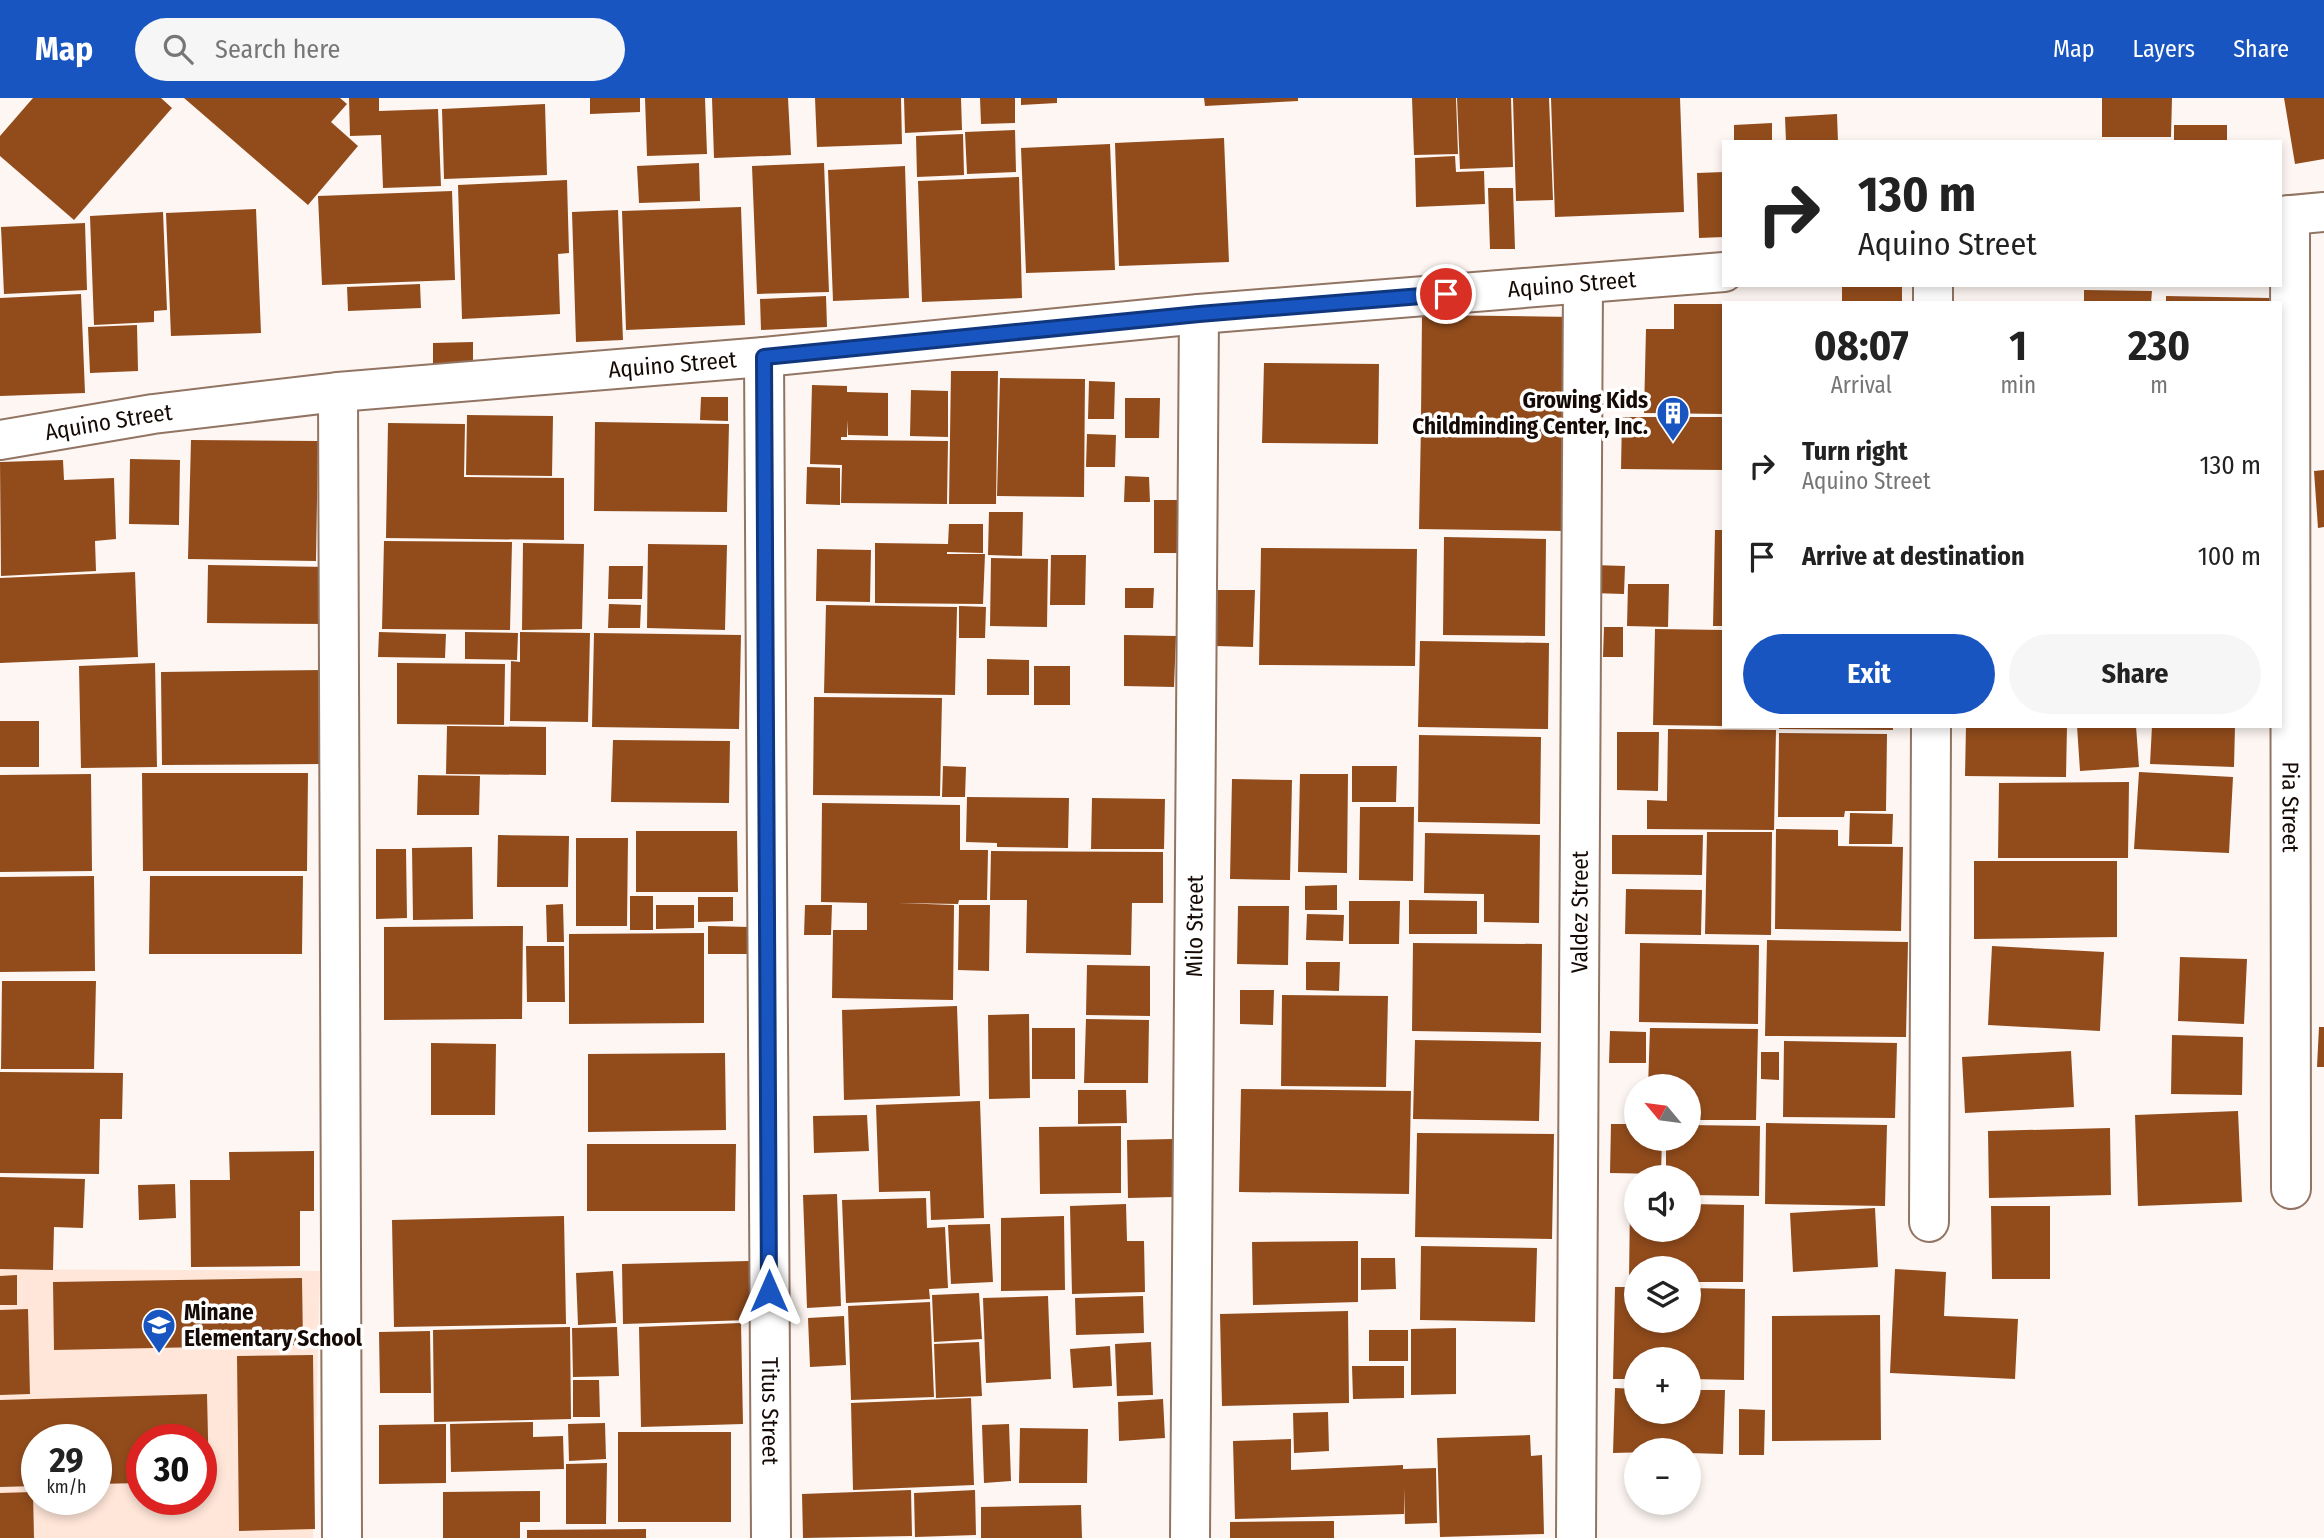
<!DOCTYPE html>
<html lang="en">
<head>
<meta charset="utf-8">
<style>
	body { margin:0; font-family:"Fira Sans Condensed",sans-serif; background:#f6f6f6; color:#222; height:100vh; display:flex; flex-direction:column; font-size:26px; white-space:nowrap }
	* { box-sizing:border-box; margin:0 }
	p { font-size:23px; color:#767676 }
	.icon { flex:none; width:38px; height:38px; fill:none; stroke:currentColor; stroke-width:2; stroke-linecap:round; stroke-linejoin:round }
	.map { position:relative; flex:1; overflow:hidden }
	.side { position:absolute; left:1722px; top:203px; width:560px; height:427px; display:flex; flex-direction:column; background:#fff; border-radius:0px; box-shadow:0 4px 10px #0003 }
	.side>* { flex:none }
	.hud { position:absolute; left:1722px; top:42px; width:560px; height:147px; border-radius:0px; box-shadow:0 4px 10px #0003; background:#fff; color:#222; overflow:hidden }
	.needle { width:46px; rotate:299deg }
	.buttons { position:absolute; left:1624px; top:976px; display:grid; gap:14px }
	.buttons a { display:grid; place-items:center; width:77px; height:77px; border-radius:50%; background:#fff; box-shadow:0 4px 10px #0003; font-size:35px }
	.speed { position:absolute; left:21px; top:1326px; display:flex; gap:14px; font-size:35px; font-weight:700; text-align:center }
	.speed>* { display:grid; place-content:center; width:91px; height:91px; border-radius:50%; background:#fff; box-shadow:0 4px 10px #0003; line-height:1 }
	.speed small { font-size:18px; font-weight:400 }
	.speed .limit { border:10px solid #d22; background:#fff; color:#111 }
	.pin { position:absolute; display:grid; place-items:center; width:60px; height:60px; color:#fff; margin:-30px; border:4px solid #fff; border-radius:50%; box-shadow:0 2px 7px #0007 }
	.me { position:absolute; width:77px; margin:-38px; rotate:0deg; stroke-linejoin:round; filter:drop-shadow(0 0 5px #0008) }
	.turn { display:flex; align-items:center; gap:24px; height:147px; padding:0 21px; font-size:32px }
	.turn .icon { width:91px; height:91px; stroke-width:2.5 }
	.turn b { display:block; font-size:49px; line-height:60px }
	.eta { display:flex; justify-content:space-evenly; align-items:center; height:119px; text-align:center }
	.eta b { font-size:42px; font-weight:700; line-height:49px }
	.cta { display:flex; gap:14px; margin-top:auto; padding:14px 21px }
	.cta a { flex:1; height:80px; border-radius:42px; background:#1855c0; color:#fff; font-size:28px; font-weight:700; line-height:80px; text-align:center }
	.cta a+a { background:#f6f6f6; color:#222 }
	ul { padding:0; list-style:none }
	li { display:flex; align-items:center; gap:21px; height:91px; padding:0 21px }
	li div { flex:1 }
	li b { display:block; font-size:26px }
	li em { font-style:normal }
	header { display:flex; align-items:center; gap:42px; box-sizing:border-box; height:98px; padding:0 35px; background:#1855c0; color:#fff }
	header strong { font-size:33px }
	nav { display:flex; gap:38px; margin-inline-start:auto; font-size:24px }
	.search { width:490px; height:63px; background:#f6f6f6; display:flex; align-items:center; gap:18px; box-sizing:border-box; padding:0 24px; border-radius:38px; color:#767676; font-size:26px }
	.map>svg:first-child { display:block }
	.built { fill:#ffe6d8; fill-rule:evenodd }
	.building { fill:#924c1c }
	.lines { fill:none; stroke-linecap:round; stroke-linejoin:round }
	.minor-casing { stroke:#927463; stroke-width:42 }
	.minor { stroke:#fff; stroke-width:38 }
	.route-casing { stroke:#10377d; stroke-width:18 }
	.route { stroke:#1855c0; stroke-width:12 }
	.labels { text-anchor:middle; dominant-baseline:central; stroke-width:7; stroke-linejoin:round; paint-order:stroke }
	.street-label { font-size:23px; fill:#150a05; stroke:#fff }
	.poi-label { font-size:23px; font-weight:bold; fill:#150a05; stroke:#fff; text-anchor:end }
</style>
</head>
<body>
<header>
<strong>Map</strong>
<div class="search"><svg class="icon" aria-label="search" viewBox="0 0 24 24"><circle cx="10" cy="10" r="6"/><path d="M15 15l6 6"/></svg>Search here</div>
<nav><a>Map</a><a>Layers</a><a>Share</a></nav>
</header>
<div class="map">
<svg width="2324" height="1440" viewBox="0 0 2324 1440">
	<rect width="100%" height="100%" fill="#fdf6f2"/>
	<path class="built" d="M0 1171 320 1173 313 1440H0ZM37 1342H96V1402H37ZM142 1342H201V1402H142Z"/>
	<path class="building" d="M33 0H161L172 10 74 122 0 58V38Z
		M184 0H340L347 6 331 24 358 48 308 107Z
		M349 0H379V13L438 11 441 88 383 90 381 37 350 38Z
		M590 0H640V14L590 16Z
		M645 0H705L707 56 647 58Z
		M712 0H788L791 57 714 60Z
		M815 0H901L902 46 817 49Z
		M904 0H961L962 32 905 35Z
		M980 0H1015V25L981 26Z
		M1021 0H1057V5L1021 7Z
		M1204 0H1298V3L1205 8Z
		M1412 0H1456L1458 56 1414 57Z
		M1457 0H1511L1513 69 1460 71Z
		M1513 0H1549L1553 102 1516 103Z
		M1551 0H1680L1684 114 1555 119Z
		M2102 0H2172L2171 39H2102Z
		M2284 0H2324V61L2295 66Z
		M545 6 547 77 444 81 442 11Z
		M1837 16 1838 44H1786L1785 19Z
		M1772 25V44H1734V27Z
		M2174 27H2227V44H2174Z
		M1015 32 1016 74 967 76 965 34Z
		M963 36 964 77 917 79 916 38Z
		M1224 40 1229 164 1119 168 1115 45Z
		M1110 46 1115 172 1026 175 1021 50Z
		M1455 58 1456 74 1484 73 1485 106 1416 109 1415 60Z
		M699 65 700 103 639 105 637 68Z
		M824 65 829 194 757 196 752 68Z
		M905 68 909 200 833 203 828 72Z
		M1724 74V139L1699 140 1697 75Z
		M1019 79 1022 200 922 204 918 83Z
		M567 82 569 155 558 156 560 216 462 221 458 87Z
		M1488 90H1513L1515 151H1490Z
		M452 93 455 182 322 187 318 98Z
		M741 109 745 227 626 232 622 113Z
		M256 111 261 235 171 238 166 115Z
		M618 112 623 242 576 244 572 114Z
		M163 114 167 212 154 213V224L94 227 90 118Z
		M85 125 87 192 4 196 1 129Z
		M420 186 421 210 348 213 347 189Z
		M1842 187H1902V205H1842Z
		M2084 192 2152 193 2151 205H2084Z
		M81 196 85 295 0 298V200Z
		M826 198 827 229 761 232 760 201Z
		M2166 198 2269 200V205H2166Z
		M1674 206H1724V316L1644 315 1646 231H1674Z
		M1422 217 1574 219 1572 321 1421 320Z
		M137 227 138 273 90 275 88 229Z
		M473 244V270L433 273V245Z
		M1264 265 1379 266 1378 346 1262 345Z
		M951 273H998L996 406H949Z
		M1000 280 1085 281 1084 399 997 398Z
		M1089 283 1115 284 1114 321H1088Z
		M812 287 847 288V294L888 295V338L848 337 847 322V339H841V342L948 343 947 406 841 405 842 367 810 366Z
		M911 292 948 293V339L910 338Z
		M701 299H728V323L700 322Z
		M1125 300H1160L1159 340H1125Z
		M467 317 553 318 552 378 466 377Z
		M1622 319H1724V372L1621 371Z
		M595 324 729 326 727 414 594 413Z
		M388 325 465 326 464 379 564 380V442L386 440Z
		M1421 327 1567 328 1566 433 1419 431Z
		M1087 336 1116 337 1115 369H1086Z
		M191 342 318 343 316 463 188 461Z
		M130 361 180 362 179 427 129 426Z
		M63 362 64 382 114 380 116 441 95 443 96 473 1 478 0 364Z
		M807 369 840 370V407L806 406Z
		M2324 372V429L2318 430 2314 373Z
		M1125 378 1149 379 1150 404H1124Z
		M1154 402H1185L1184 455H1154Z
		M989 414H1023L1022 458 988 457Z
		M949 426H983V455L947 454V456H985L983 506 875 505V445L948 446Z
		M1715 432H1724V528H1713Z
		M1444 439 1546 441 1545 538 1443 537Z
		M384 443 512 444 510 532 382 531Z
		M523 445 584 446 582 531 522 532Z
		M648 446 727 447 725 532 647 530Z
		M1261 450 1417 451 1415 568 1259 567Z
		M817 451 871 452 870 504 816 503Z
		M1051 457H1086L1085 507H1050Z
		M991 460 1048 461 1047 529 990 528Z
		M208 467 328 469V526L207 525Z
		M1593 467 1625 468 1624 496 1592 495Z
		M609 468H643L642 501H608Z
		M135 474 138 559 0 565V480Z
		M1628 486H1669L1668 529 1627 528Z
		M1125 490H1154L1153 510H1125Z
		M1217 492H1255L1253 549 1216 548Z
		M609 506 641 507 640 530H608Z
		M826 507 957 509 955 597 824 595Z
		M959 508 986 509 985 540H959Z
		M1604 529H1623V559H1603Z
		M1655 531 1724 532V628L1653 627Z
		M379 534 446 536 445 560 378 559Z
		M465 534 518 535 517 562 465 561Z
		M520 534 590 535 588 624 510 623 511 563 520 564Z
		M594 535 741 537 739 631 592 629Z
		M1124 537 1176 538 1174 589 1124 588Z
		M1420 543 1549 545 1548 631 1418 629Z
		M987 561 1029 562V597H987Z
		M155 565 157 669 81 670 79 568Z
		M397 565 505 566 504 627 397 626Z
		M1034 568H1070V607H1034Z
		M324 572V666L162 667 161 574Z
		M814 599 942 600 940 698 813 697Z
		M0 623H39V669H0Z
		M447 628 546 629V677L446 676Z
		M1779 628H1893V632L1779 631Z
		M1966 628H2067L2066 679 1965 678Z
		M2077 628H2136L2139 669 2080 673Z
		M2152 628H2235L2234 669 2150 666Z
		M1668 631 1776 632 1774 732 1647 731V702L1667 703Z
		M1617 634H1659L1658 693 1617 692Z
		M1779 635 1887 636 1886 713H1845L1844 719H1778Z
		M1419 637 1541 639 1540 726 1418 724Z
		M613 642 730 643 729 705 611 704Z
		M943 668 966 669 965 699H942Z
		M1352 668H1397L1396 704H1352Z
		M2139 674 2233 679 2229 755 2134 751Z
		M142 675H308L307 773H143Z
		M91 676 92 773 0 774V677Z
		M1300 676H1348L1347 775 1298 774Z
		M418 677 480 678 479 717H417Z
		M1232 681 1292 682 1290 782 1230 781Z
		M2129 684 2128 760H1998L1999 685Z
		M967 699 1069 700 1068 750 997 749V745L966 744Z
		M1092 700 1165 701 1164 751H1091Z
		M822 705 960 707V752H988L987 802H959L958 806 898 805 954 807 953 902 832 900 833 832H867V805L821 804Z
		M1360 709H1414L1413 783 1359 782Z
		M1850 715 1893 716 1892 746H1849Z
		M1776 731 1838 732V748L1903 749 1901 833 1775 831Z
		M636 733H737L738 794H636Z
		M1707 734H1772L1771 837 1705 836Z
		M1425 735 1540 737 1539 825 1484 824V796L1424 795Z
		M498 737 569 738 568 789H497Z
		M1612 737H1703L1702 777 1612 776Z
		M576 740H628L627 828H576Z
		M472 749 473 821 413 822 412 750Z
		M376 751H406L407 820 376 821Z
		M991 753 1163 754V805H1132L1131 857 1026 855 1027 802H990Z
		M1974 763H2117V839L1974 841Z
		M94 778 95 873 0 874V779Z
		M150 778H303L302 856H149Z
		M1337 787V812H1305V788Z
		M1626 791 1702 792 1701 837 1625 836Z
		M630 798H653V832H630Z
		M698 799H733V823L698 824Z
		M1409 802 1477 803V836H1409Z
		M1349 803H1400L1399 846H1349Z
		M563 806 564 844H547L546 807Z
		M656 807H694V830L656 831Z
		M805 807H832L831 837H804Z
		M959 807H990L989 873 958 872Z
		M1238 808H1289L1288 867 1237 866Z
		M1307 816 1344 817 1343 843 1306 842Z
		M523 828 522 921 384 922V829Z
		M708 828 749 829V856H708Z
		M704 835V925L569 926V836Z
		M1767 842 1908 844 1906 939 1765 938Z
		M1413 845 1542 846 1541 935 1412 933Z
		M1640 845 1759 847 1758 926 1639 924Z
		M526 848H564L565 904H527Z
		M1992 848 2104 854 2100 933 1988 927Z
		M2180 859 2247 861 2244 926 2178 923Z
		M1306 864H1340L1339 893 1306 892Z
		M1087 867 1150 868V918L1086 917Z
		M2 883H96L94 971H1Z
		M1240 892H1274L1273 927 1240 926Z
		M1282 897 1388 898 1386 989 1281 988Z
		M957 908 960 998 844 1002 842 912Z
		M1029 916 1030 1000 989 1001 988 917Z
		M1086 921 1149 922 1148 985H1084Z
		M2319 929H2324V969H2317Z
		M1032 930H1075V981H1032Z
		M1650 930 1758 931 1756 1022H1689V989H1648Z
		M1610 933 1646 934V965H1609Z
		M2172 937 2243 939 2242 997 2171 996Z
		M1415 942 1541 944 1539 1023 1413 1021Z
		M1784 943 1897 945 1895 1020 1783 1019Z
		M431 945 496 946 495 1017H431Z
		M2071 953 2074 1009 1965 1015 1962 959Z
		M1761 954H1779V982L1761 981Z
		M725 955 726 1032 588 1034V956Z
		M0 974 123 975 122 1021H100L99 1076 0 1075Z
		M1241 991 1411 993 1409 1096 1239 1094Z
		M1078 992H1126L1127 1025 1078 1026Z
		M980 1003 984 1120 931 1122 930 1093 879 1094 876 1007Z
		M2238 1013 2242 1104 2138 1108 2135 1017Z
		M867 1017 869 1053 814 1055 813 1018Z
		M1766 1025 1887 1027 1885 1108 1765 1106Z
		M1611 1026H1636V1041H1662L1661 1076 1610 1075Z
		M1689 1027 1760 1028 1759 1098 1689 1097V1080H1666V1041H1689Z
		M1121 1028V1095L1040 1096 1039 1029Z
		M2110 1030 2111 1097 1989 1100 1988 1033Z
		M1417 1035 1554 1036 1552 1141 1415 1139Z
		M1173 1041 1174 1099 1128 1100 1127 1042Z
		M587 1046H736L735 1113H587Z
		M314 1053V1113H300V1168L191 1169 190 1082H230L229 1054Z
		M0 1079 85 1081 83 1130 54 1129 53 1172 0 1171Z
		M175 1086 176 1120 139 1122 138 1087Z
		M837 1096 841 1208 807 1210 803 1097Z
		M926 1100 927 1130 945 1129 948 1190 929 1191 930 1201 846 1205 842 1102Z
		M1630 1105H1636V1132H1689V1106L1744 1107 1743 1184H1689V1171H1636V1183H1629Z
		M1126 1106 1127 1143H1144L1145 1194 1072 1196 1070 1108Z
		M1991 1108H2050V1181H1992Z
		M1875 1110 1878 1169 1793 1174 1790 1115Z
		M564 1118 566 1226 394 1229 392 1122Z
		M1064 1118 1065 1192 1001 1193V1120Z
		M990 1126 993 1184 951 1186 948 1127Z
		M1358 1143V1204L1253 1207 1252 1144Z
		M1421 1148 1537 1150 1535 1224 1420 1222Z
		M1361 1160H1395L1396 1191 1361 1192Z
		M749 1163 750 1222 623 1226 622 1166Z
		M1895 1171 1946 1174 1944 1218 2018 1221 2015 1281 1890 1275Z
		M613 1173 616 1225 578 1227 576 1175Z
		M17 1177V1207H0V1178Z
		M302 1180 303 1247 54 1252 53 1184Z
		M1615 1189H1636V1223H1689V1190L1745 1191 1744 1282 1689 1281V1262H1636V1281H1613Z
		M979 1195 982 1241 934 1244 932 1197Z
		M1048 1198 1051 1281 986 1285 983 1200Z
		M1143 1198 1144 1235 1076 1237 1075 1200Z
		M930 1204 934 1299 851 1302 848 1208Z
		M28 1211 30 1296 0 1297V1212Z
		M1348 1213 1349 1305 1222 1308 1220 1216Z
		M1880 1217 1881 1342 1772 1343V1218Z
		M844 1218 846 1267 810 1269 808 1220Z
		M741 1225 743 1326 641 1329 639 1229Z
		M570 1229 571 1321 434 1324 433 1232Z
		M617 1229 619 1278 573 1279 572 1230Z
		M1456 1230V1296L1411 1297V1231Z
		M1369 1232H1408V1263H1369Z
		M430 1233 431 1295H380L379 1234Z
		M979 1244 982 1298 936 1300 934 1246Z
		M1151 1244 1153 1297 1117 1298 1115 1246Z
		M1110 1248 1112 1288 1073 1290 1070 1251Z
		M313 1257 315 1431 239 1433 237 1258Z
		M1352 1268H1404V1300L1353 1301Z
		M573 1282H599L600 1319H573Z
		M1615 1290 1636 1291V1314H1689V1292H1725L1723 1356 1689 1355V1353L1613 1355Z
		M207 1296 209 1383H201V1342H142V1385L96 1386V1342H37V1388L0 1389V1302Z
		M971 1300 974 1387 853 1392 851 1305Z
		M1163 1301 1165 1340 1119 1343 1118 1304Z
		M1739 1311 1765 1312 1764 1357H1739Z
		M1328 1314 1329 1353 1294 1355 1293 1315Z
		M533 1324V1339L563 1338 564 1371 451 1374 450 1326Z
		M605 1325 606 1361 569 1363 568 1326Z
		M446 1326V1385L379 1386V1327Z
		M1009 1326 1011 1383 984 1385 982 1327Z
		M1020 1330 1088 1331 1087 1385H1019Z
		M618 1334H731V1424H618Z
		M1530 1337 1531 1358 1542 1357 1544 1436 1440 1439 1437 1340Z
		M1291 1341V1372L1403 1367V1371L1436 1370 1437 1425 1405 1426 1404 1390V1416L1235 1421 1233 1343Z
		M607 1365 606 1426H566V1366Z
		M911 1392 912 1438 803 1440 802 1396Z
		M975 1392 976 1437 915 1439 914 1395Z
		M540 1393V1424H520V1440H443V1394Z
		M33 1394 34 1440H0V1395Z
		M1081 1407 1082 1440H981V1409Z
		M1334 1423V1440H1230V1424Z
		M646 1431V1440H527V1432Z"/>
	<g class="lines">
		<defs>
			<g id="minor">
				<path id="s1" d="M2290 117 2291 1091"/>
				<path d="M2280 118 2324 114"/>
				<path d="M1933 205V187"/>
				<path id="s2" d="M764 259 771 1440"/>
				<path d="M338 294 342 1440"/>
				<path id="s3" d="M0 342 153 316 338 294 764 259 1199 216 1724 174"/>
				<path d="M1929 1124 1931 628"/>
				<path id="s4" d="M1190 1440 1199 216"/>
				<path id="s5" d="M1576 1440 1583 186"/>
			</g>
		</defs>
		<use href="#minor" class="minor-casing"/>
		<use href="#minor" class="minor"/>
	</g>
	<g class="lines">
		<defs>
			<path id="route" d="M769 1193 764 259 1199 216 1446 196"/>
		</defs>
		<use href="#route" class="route-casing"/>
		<use href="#route" class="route"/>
	</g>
	<defs>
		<symbol id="building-pin" viewBox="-11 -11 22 30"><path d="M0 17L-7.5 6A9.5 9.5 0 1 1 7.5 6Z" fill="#1855c0" stroke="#fff"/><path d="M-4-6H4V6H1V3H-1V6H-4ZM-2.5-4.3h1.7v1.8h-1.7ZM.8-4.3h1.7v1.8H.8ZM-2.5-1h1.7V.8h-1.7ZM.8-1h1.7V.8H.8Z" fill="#fff"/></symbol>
		<symbol id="school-pin" viewBox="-11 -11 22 30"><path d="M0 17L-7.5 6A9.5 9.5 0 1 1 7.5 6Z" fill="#1855c0" stroke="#fff"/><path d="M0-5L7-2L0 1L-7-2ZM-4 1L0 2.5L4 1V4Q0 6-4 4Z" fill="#fff"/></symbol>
	</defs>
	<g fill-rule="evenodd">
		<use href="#building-pin" x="1654" y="296" width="38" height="52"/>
		<use href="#school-pin" x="140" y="1208" width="38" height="52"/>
	</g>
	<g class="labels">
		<g class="street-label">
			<text stroke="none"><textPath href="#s3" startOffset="1580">Aquino Street</textPath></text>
			<text stroke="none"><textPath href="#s3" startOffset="677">Aquino Street</textPath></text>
			<text stroke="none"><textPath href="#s3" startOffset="110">Aquino Street</textPath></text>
			<text stroke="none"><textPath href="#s1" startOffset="592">Pia Street</textPath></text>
			<text stroke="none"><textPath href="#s5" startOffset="626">Valdez Street</textPath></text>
			<text stroke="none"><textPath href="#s4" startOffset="612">Milo Street</textPath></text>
			<text stroke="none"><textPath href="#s2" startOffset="1054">Titus Street</textPath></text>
		</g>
		<g class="poi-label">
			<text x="1648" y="302">Growing Kids<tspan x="1648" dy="26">Childminding Center, Inc.</tspan></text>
			<text x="184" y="1214" text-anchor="start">Minane<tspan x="184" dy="26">Elementary School</tspan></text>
		</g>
	</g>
</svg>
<div class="buttons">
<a><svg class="needle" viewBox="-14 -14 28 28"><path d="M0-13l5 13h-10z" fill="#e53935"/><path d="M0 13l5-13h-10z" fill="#767676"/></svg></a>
<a><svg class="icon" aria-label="sound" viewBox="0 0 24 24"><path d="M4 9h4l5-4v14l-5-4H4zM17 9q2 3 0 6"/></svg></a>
<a><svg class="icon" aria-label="layers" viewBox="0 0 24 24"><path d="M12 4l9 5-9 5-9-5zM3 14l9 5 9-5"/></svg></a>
<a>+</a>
<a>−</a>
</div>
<div class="speed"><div>29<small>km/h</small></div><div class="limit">30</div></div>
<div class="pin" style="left:1446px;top:196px;background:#d93025"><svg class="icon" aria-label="arrive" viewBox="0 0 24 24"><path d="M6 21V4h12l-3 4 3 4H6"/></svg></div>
<svg class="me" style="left:769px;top:1193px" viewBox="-20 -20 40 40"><path d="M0-17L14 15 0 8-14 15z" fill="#1855c0" stroke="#fff" stroke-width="4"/></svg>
<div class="hud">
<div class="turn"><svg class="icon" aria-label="right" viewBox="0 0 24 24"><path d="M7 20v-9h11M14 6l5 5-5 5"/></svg><div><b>130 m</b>Aquino Street</div></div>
</div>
<section class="side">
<div class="eta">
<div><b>08:07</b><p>Arrival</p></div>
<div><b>1</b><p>min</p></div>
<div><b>230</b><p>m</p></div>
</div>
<ul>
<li><svg class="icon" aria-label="right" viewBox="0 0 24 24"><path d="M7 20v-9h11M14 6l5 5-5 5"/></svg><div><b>Turn right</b><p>Aquino Street</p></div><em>130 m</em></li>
<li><svg class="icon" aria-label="arrive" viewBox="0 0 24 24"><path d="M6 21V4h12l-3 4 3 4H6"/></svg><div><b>Arrive at destination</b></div><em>100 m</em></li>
</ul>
<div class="cta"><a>Exit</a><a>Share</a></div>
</section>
</div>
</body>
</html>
